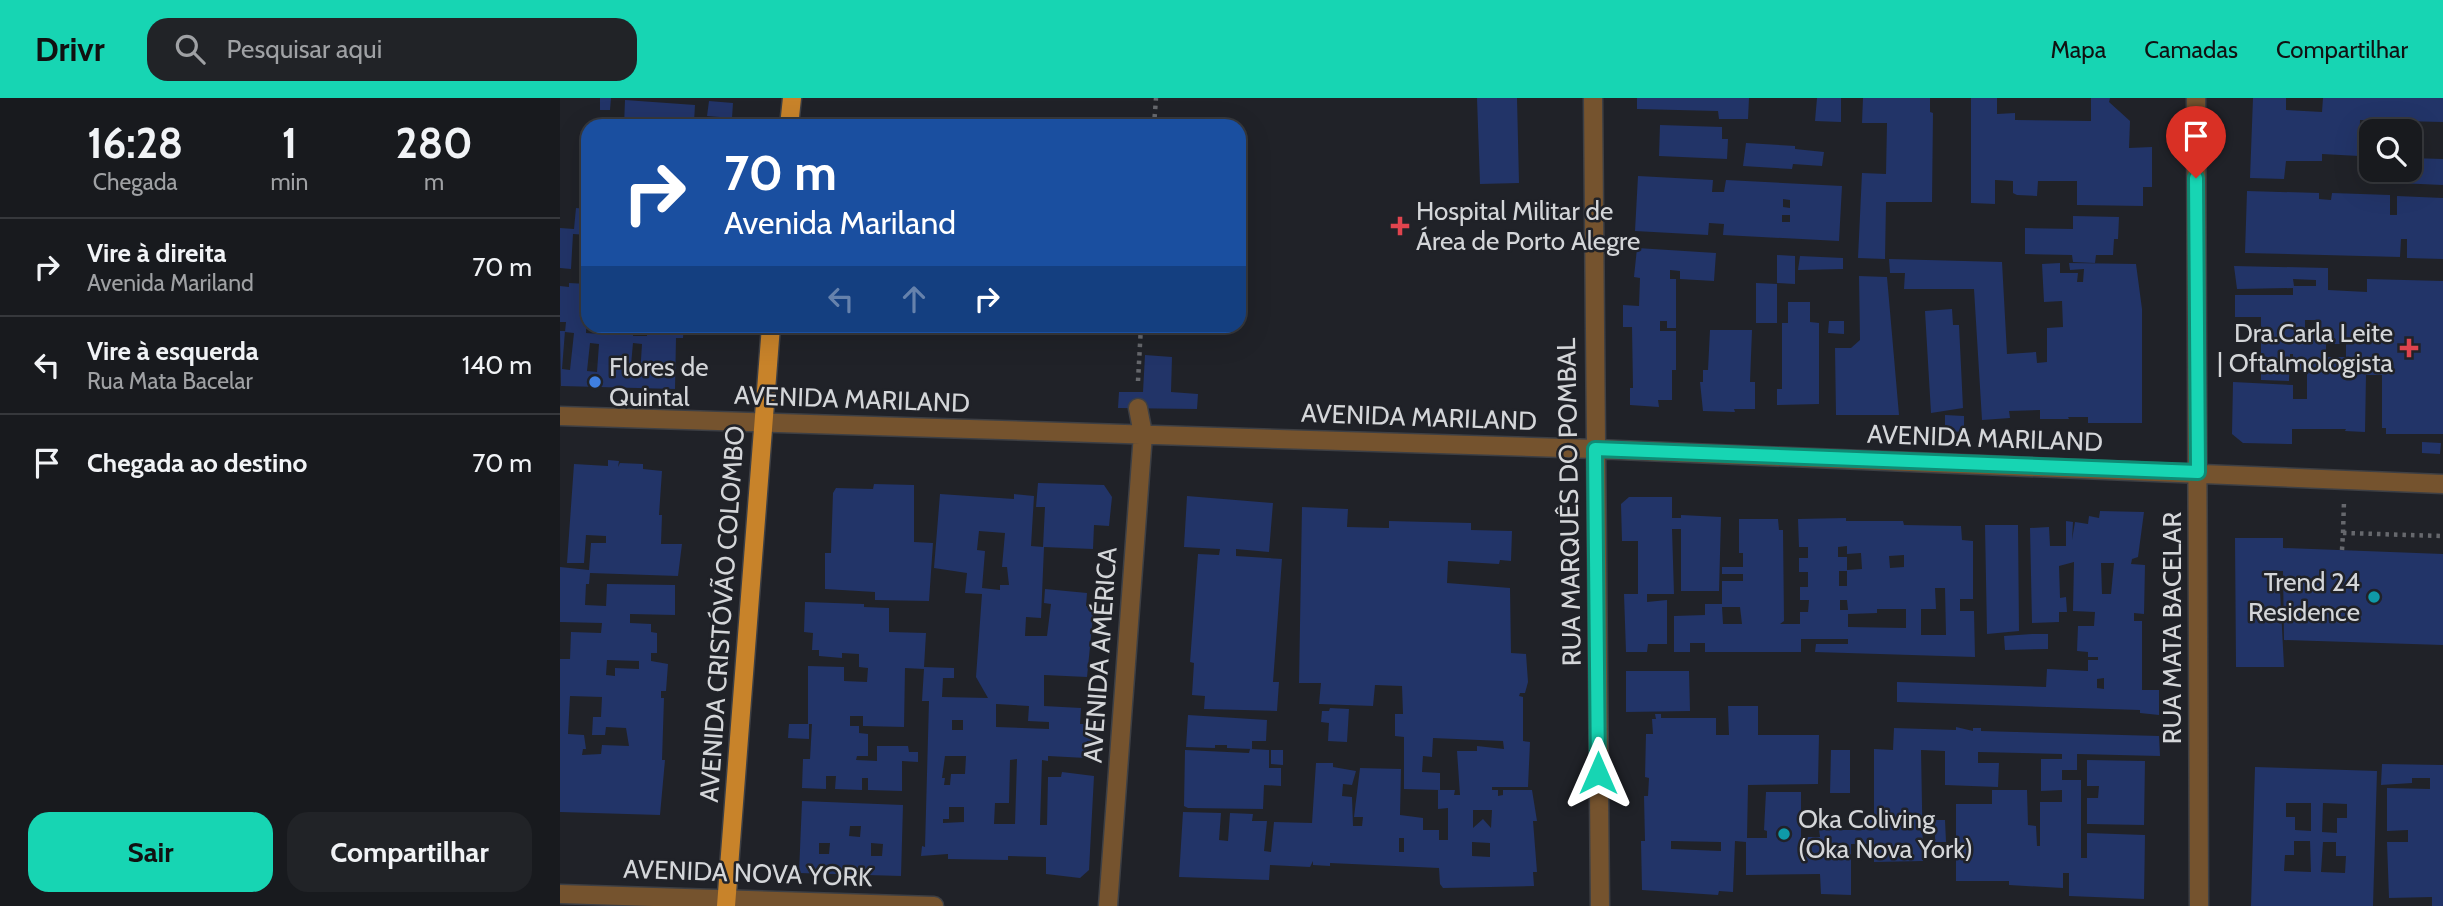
<!DOCTYPE html>
<html lang="pt">
<head>
<meta charset="utf-8">
<style>
	body { margin:0; font-family:Cabin,sans-serif; background:#212327; color:#f1f3f6; height:100vh; display:flex; flex-direction:column; font-size:26px; white-space:nowrap }
	* { box-sizing:border-box; margin:0 }
	p { font-size:23px; color:#9fa1a4 }
	.icon { flex:none; width:38px; height:38px; fill:none; stroke:currentColor; stroke-width:2; stroke-linecap:round; stroke-linejoin:round }
	.map { position:relative; flex:1; overflow:hidden }
	.panel { display:flex; flex-direction:column; background:#181a1e; width:560px }
	.panel>* { flex:none }
	.banner { position:absolute; left:21px; top:21px; width:665px; height:214px; border-radius:21px; box-shadow:0 7px 28px #0002,0 0 0 2px #36383c; background:#1a4fa0; color:#fff; overflow:hidden }
	.buttons { position:absolute; left:1799px; top:21px; display:grid; gap:14px }
	.buttons a { display:grid; place-items:center; width:63px; height:63px; border-radius:14px; background:#181a1e; box-shadow:0 7px 28px #0002,0 0 0 2px #36383c; font-size:35px }
	.pin { position:absolute; display:grid; place-items:center; width:60px; height:60px; color:#fff; margin:-72px -30px; border-radius:50% 50% 50% 0; rotate:-45deg; box-shadow:0 0 7px #0007 }
	.pin .icon { rotate:45deg }
	.me { position:absolute; width:77px; margin:-38px; rotate:0deg; stroke-linejoin:round; filter:drop-shadow(0 0 5px #0008) }
	.turn { display:flex; align-items:center; gap:24px; height:147px; padding:0 28px; font-size:32px }
	.turn .icon { width:91px; height:91px; stroke-width:2.5 }
	.turn b { display:block; font-size:49px; line-height:60px }
	.lanes { display:flex; align-items:center; height:66px; padding:0 28px; background:#0003; justify-content:center; gap:35px; direction:ltr }
	.lanes .off { opacity:.35 }
	.eta { display:flex; justify-content:space-evenly; align-items:center; height:119px; text-align:center }
	.eta b { font-size:42px; font-weight:700; line-height:49px }
	.button { display:flex; gap:14px; margin-top:auto; padding:14px 28px }
	.button a { flex:1; height:80px; border-radius:21px; background:#17d5b3; color:#111; font-size:28px; font-weight:700; line-height:80px; text-align:center }
	.button a+a { background:#212327; color:#f1f3f6 }
	ul { padding:0; list-style:none }
	li { display:flex; align-items:center; gap:21px; height:98px; padding:0 28px; border-top:2px solid #36383c }
	li div { flex:1 }
	li b { display:block; font-size:26px }
	li em { font-style:normal }
	header { display:flex; align-items:center; gap:42px; box-sizing:border-box; height:98px; padding:0 35px; background:#17d5b3; color:#111 }
	header strong { font-size:33px }
	nav { display:flex; gap:38px; margin-inline-start:auto; font-size:24px }
	.search { width:490px; height:63px; background:#212327; display:flex; align-items:center; gap:18px; box-sizing:border-box; padding:0 24px; border-radius:21px; color:#9fa1a4; font-size:26px }
	main { display:flex; flex:1; min-height:0 }
	.map>svg:first-child { display:block }
	.building { fill:#223468; fill-rule:evenodd }
	.lines { fill:none; stroke-linecap:round; stroke-linejoin:round }
	.minor-casing { stroke:#3d3f44; stroke-width:21 }
	.major-casing { stroke:#3d3f44; stroke-width:21 }
	.path { stroke:#66686d; stroke-width:4.5; stroke-dasharray:3.5 5; stroke-linecap:butt }
	.minor { stroke:#75532e; stroke-width:18 }
	.major { stroke:#c8832a; stroke-width:18 }
	.route-casing { stroke:#0f8a74; stroke-width:18 }
	.route { stroke:#17d5b3; stroke-width:12 }
	.health-dot { fill:#e0444e; stroke:#202228; stroke-width:2.5 }
	.shop-dot { fill:#3f7fe0; stroke:#202228; stroke-width:2.5 }
	.culture-dot { fill:#0f9aa8; stroke:#202228; stroke-width:2.5 }
	.labels { text-anchor:middle; dominant-baseline:central; stroke-width:5; stroke-linejoin:round; paint-order:stroke }
	.poi-label { font-size:26px; fill:#d4d6d9; stroke:#202228; text-anchor:start }
	.street-label { font-size:26px; fill:#d4d6d9; stroke:#202228 }
</style>
</head>
<body>
<header>
<strong>Drivr</strong>
<div class="search"><svg class="icon" aria-label="search" viewBox="0 0 24 24"><circle cx="10" cy="10" r="6"/><path d="M15 15l6 6"/></svg>Pesquisar aqui</div>
<nav><a>Mapa</a><a>Camadas</a><a>Compartilhar</a></nav>
</header>
<main>
<section class="panel">
<div class="eta">
<div><b>16:28</b><p>Chegada</p></div>
<div><b>1</b><p>min</p></div>
<div><b>280</b><p>m</p></div>
</div>
<ul>
<li><svg class="icon" aria-label="right" viewBox="0 0 24 24"><path d="M7 20v-9h11M14 6l5 5-5 5"/></svg><div><b>Vire à direita</b><p>Avenida Mariland</p></div><em>70 m</em></li>
<li><svg class="icon" aria-label="left" viewBox="0 0 24 24"><path d="M17 20v-9H6M10 6l-5 5 5 5"/></svg><div><b>Vire à esquerda</b><p>Rua Mata Bacelar</p></div><em>140 m</em></li>
<li><svg class="icon" aria-label="arrive" viewBox="0 0 24 24"><path d="M6 21V4h12l-3 4 3 4H6"/></svg><div><b>Chegada ao destino</b></div><em>70 m</em></li>
</ul>
<div class="button"><a>Sair</a><a>Compartilhar</a></div>
</section>
<div class="map">
<svg width="1883" height="808" viewBox="0 0 1883 808">
	<rect width="100%" height="100%" fill="#202228"/>
	<path class="building" d="M40 0H51L50 12H40Z
		M917 0H957L959 85 920 86Z
		M1077 0H1189L1188 21H1159L1158 13 1077 11Z
		M1257 0H1281V24L1255 23Z
		M1303 0H1370V14L1373 15 1372 104H1326L1325 161 1298 160 1302 75 1326 76 1327 25H1302Z
		M1411 0H1437V16L1455 15V22L1531 23V0H1550L1549 4 1570 23 1569 50 1592 49V89H1583V108L1517 107V83H1478L1477 98 1457 97 1453 95V83L1435 82V106L1411 105Z
		M1693 0H1726V12L1762 14 1763 0H1883V24L1800 22 1799 58 1762 56V63H1726L1724 81 1690 80Z
		M65 2 135 7 134 24 132 28H64Z
		M149 3 173 5 172 20 147 18Z
		M1100 27 1162 29V41H1168L1167 61 1099 58Z
		M1186 45 1235 48V51L1264 54 1262 68 1233 66 1232 71 1183 68Z
		M1850 60 1883 61V87L1815 84V72H1850Z
		M1078 78 1153 82 1152 94H1164L1166 82 1282 88 1279 143 1163 137 1164 126 1149 125 1148 137 1075 133ZM1223 101 1230 102V110L1223 109ZM1222 117H1230V124H1222Z
		M1687 93 1759 95V101L1771 102 1772 95 1830 97V117H1837V98L1883 100V161L1847 160V141H1841L1840 159 1685 155Z
		M16 110 28 111V137L13 136 11 171 0 170V130L14 131Z
		M1513 118 1559 119 1558 141H1554L1553 157H1536L1535 165 1513 164 1512 157 1465 156V130L1513 131Z
		M1077 150 1156 155 1154 183 1120 181V173L1110 172V181H1116V230H1107V223H1100V233H1116V272H1112V302H1098L1099 309 1070 307V290H1073L1072 229H1063V207L1079 208 1080 180 1074 179Z
		M1217 157 1235 158V186L1217 185Z
		M1240 158 1283 160V171L1238 172Z
		M1329 161 1442 164 1447 256 1476 254 1477 265 1487 264V230L1503 229 1502 203 1484 204 1482 166 1500 165V175H1518L1517 184H1523L1524 171 1510 172 1509 165 1576 166 1582 211V325H1528V319H1508L1509 321H1480V312L1449 313 1450 320 1422 322 1414 191H1344L1345 175H1330Z
		M1674 168 1768 170V192L1807 194V181L1883 183V336H1826V330H1822V277H1806L1805 334 1785 333 1786 331H1732V346L1683 345 1672 336 1673 284 1733 287V301H1747V272H1733V256H1730L1729 283 1701 282V219H1675V197H1733V190L1677 191ZM1733 181 1756 182V188H1734ZM1745 222H1760V235H1751L1752 230H1745ZM1766 246H1786V259H1766Z
		M1299 178 1327 179 1339 317H1276L1275 250H1291L1300 242Z
		M9 185 28 186 26 235 39 236V228H74L73 238H87V228H124L123 240H116L115 291 1 288 0 233H5L2 271 10 272 14 235 5 234 6 224H0V188L9 189ZM30 245 39 246 37 274 27 273ZM73 245 82 246 80 278H70Z
		M1196 185 1217 186V225H1196Z
		M1228 204H1250V224L1259 225V306L1217 307V291H1222V225H1228Z
		M1392 211 1393 227H1399L1403 310 1371 315 1365 213Z
		M1269 223H1284V236L1268 235Z
		M1150 232H1192L1190 284H1195V311H1174L1175 314 1143 313 1140 284H1143V272H1148Z
		M585 257 612 259 611 294 638 296 637 311 558 310 559 294H583Z
		M1385 317 1404 318V334L1385 333Z
		M1862 344 1881 345 1880 356 1862 355Z
		M48 362 59 363 58 369 60 365 83 366V371L102 373 99 417H102L101 446H122L118 478 30 475 29 486H26L25 507 46 508 47 486 115 487V517L70 516V525L91 526V534L97 535V555H91V563L108 566 106 593H101V600H104L102 662H105L100 717 0 714V561H10L11 534 41 535 42 525 0 524V469L29 472 31 445H46V438L26 437 24 465H7L14 366 48 368ZM47 562 79 563V571L55 570V578L46 577ZM10 598 42 599 41 619H33L32 637H45L46 629 66 630 69 648 42 647 41 656 22 657 23 651H26L24 637 8 636Z
		M478 385 544 387 552 399 549 428 534 427 533 451 484 449 481 520 466 519 465 538H487L491 506 484 505 485 491 527 495 526 508H534L527 579 484 577V608L521 610 520 626H536V644L527 643 526 660 488 658V663L482 662 480 727H487L488 679H501L502 674 534 678 529 772 520 780 486 776V759L448 758V762L388 761V756L361 758 362 748 365 749 369 603H362L364 571 345 570 344 629 303 628V618H290V628H299V635L308 636V658H297L296 662 317 663V648H348L349 654H358V664L342 663V693L308 692V680H302V692L275 691 276 678H266V691L242 690 243 661H250L252 626H249V641L228 640 229 626H248V568L284 569V583L307 584 308 570 299 569V556L282 555V560L259 558V552H252L253 535 244 534 245 504 304 506V509L329 510V534L366 535 364 569 394 570V580H383L382 599 428 600 416 579 422 496 405 495 407 475 374 470 380 396 454 401V396L474 398 471 448 483 449 485 409H476ZM419 433 445 435 442 469H447L449 487H440V492L422 490 425 453 417 452ZM436 606 469 608 468 623 489 624V631L436 629ZM392 622H403V632H392ZM385 658H406L405 676H391L390 687H384L385 680H382ZM457 661 455 726H434L435 705H449L450 662ZM389 709H404V724L383 725V721H389Z
		M314 386 354 387V444L373 445 369 503 315 502V494L265 491V455H271L273 395 276 390 313 391Z
		M627 398 713 405 709 454 676 451V458L722 461 713 584H719L717 613 644 611 645 598 632 597 634 565 630 564 638 456 659 457 660 451 624 449Z
		M1069 399H1112V420H1121V417L1161 419 1159 493H1121V431H1112L1114 496H1087V504L1107 502V546H1088L1087 554H1066L1064 496H1078V443H1062L1061 406Z
		M742 409 788 411 787 429 829 430V423L911 425V432L952 433 951 463 940 462 939 466 888 463 887 485 950 490 951 555 966 556 968 584 965 595H960L959 598 963 599V643L970 644 968 689H932V692H938V698L943 697V692H972L977 723H973L977 774H973L974 788 883 790 880 786 879 770 770 765V768L753 767V763L750 769 710 767 709 782 619 779 623 714 661 715 659 742 668 743 670 715 693 716 692 723H707L704 753 711 754 714 724 752 725 756 665H773V669L796 673 792 687 783 686 782 698 792 699 793 728H802L803 719H794L800 670 841 671 840 717 863 720V732H879V742H888V710L878 711V692H895L894 697H900L897 653H917V648L944 651 943 643 873 640 872 659 863 658 862 674 880 675V692L844 691V639L835 638V616H843L842 588 815 587 813 608 759 606 761 585H739ZM913 712H932L931 730 923 721 913 730ZM839 740H844V754H839ZM912 744 930 745V759L912 758Z
		M1540 413 1584 414 1578 459 1572 461 1571 466 1585 467 1584 516 1574 515V523H1582V592H1599V617L1580 615V612L1337 604V584L1486 589 1487 571 1528 573V562H1538V559H1528V554L1517 553 1518 528H1534L1535 514 1513 513 1514 464 1499 468 1500 500 1506 499 1507 514H1499V524L1472 525 1470 430 1489 429 1490 448H1506V423L1513 424 1512 442 1515 424 1528 426 1529 418 1539 420ZM1541 465H1554L1551 496H1542ZM1544 580V591L1537 590V581Z
		M1286 420V423H1343L1344 427 1401 428 1402 442 1413 443V501H1400V513H1414L1415 559 1255 554 1256 546H1288V541H1241V554H1145V545H1130V554H1114V518L1145 517V506H1162V483H1183V476H1162V469H1183V455H1179V421H1218L1219 432H1223L1224 523 1220 526H1240V514H1248L1249 502H1240V489H1248V474H1239V460H1248V449H1239L1238 421ZM1287 448V456L1301 455 1302 471 1287 472V488H1279V473H1287V459H1278V449ZM1344 457V469L1330 470 1329 458ZM1375 490H1385L1386 537H1361V511H1376ZM1280 502H1287L1288 512H1280ZM1162 509H1180L1182 526H1163ZM1317 511H1346V530L1288 529V516L1317 515Z
		M1425 427H1458L1459 533 1427 536Z
		M1675 440H1723V450L1883 456V547L1724 542 1723 473H1719L1724 569H1676Z
		M1472 536H1488V551L1445 552 1444 538Z
		M1066 573H1129L1130 613 1066 614Z
		M1168 608H1198V637H1259L1258 686 1188 687 1187 740H1207V733L1204 732 1206 694H1241V739H1260L1259 732H1305L1304 722H1314V651L1333 652 1334 630 1396 632V629L1413 633V630H1421V633L1599 638 1600 658 1517 656V672H1502V682H1521V760H1527V735L1585 737 1584 801 1509 798V775H1503V790L1449 787V783H1396V706H1432V692H1467L1468 727 1476 728 1477 748H1480V704H1502V692L1481 693V661H1502V656L1418 654V665H1439L1438 689 1385 687V653L1361 652 1363 763 1314 764V746H1291V797L1261 796 1260 776 1186 777V744L1175 743 1173 794 1159 793 1158 797 1082 792 1081 743H1085L1084 698H1088L1089 680 1085 679 1086 636H1093L1092 621H1096L1095 616H1101V620H1156V637H1169ZM1111 743 1161 744V753L1111 751Z
		M770 610 789 611 787 644 768 643 769 625 761 624 762 613H769Z
		M628 617 707 622 706 643H692V651L667 650V647H655V650L626 649Z
		M690 651 709 652V670H721V688L704 687 703 711 628 710 624 708 625 652 689 655Z
		M711 652H723V667L711 666Z
		M1271 652H1290V695H1270Z
		M1527 662 1585 663 1584 727 1527 726V700H1538L1539 688H1527Z
		M1822 666 1883 667V808H1872V799L1829 800 1827 744H1848V732L1827 733V690L1870 691V680H1852V685L1821 687Z
		M1695 669 1817 673 1813 808H1691ZM1726 705H1751V733L1735 732V719H1726ZM1763 705 1787 706V720H1777V735L1762 734ZM1734 743H1750L1751 774 1724 773 1725 757H1734ZM1763 744H1776V758H1786L1785 775 1761 774Z
		M242 703 343 707 341 778 239 775ZM290 728H301L300 739 289 738ZM259 745H270L269 756H259ZM311 745 323 746 322 758H311Z
		M1375 722H1385L1386 744H1375Z"/>
	<g class="lines">
		<defs>
			<path id="minor" d="M1033 0 1040 808
				M1636 0 1639 808
				M0 318 1035 351 1883 386
				M0 796 374 808
				M548 808 583 336 578 310"/>
			<path id="major" d="M229 28 232 0
				M166 808 211 228"/>
		</defs>
		<use href="#minor" class="minor-casing"/>
		<use href="#major" class="major-casing"/>
		<path class="path" d="M594 28 596 0
			M578 283 581 228
			M1783 435 1784 403
			M1782 452 1783 435 1883 438"/>
		<use href="#minor" class="minor"/>
		<use href="#major" class="major"/>
	</g>
	<g class="lines">
		<defs>
			<path id="route" d="M1038 675 1035 351 1638 374 1636 80"/>
		</defs>
		<use href="#route" class="route-casing"/>
		<use href="#route" class="route"/>
	</g>
	<g class="health-dot">
		<path d="M836.5 117.5h7v7h7v7h-7v7h-7v-7h-7v-7h7z"/>
		<path d="M1845.5 239.5h7v7h7v7h-7v7h-7v-7h-7v-7h7z"/>
	</g>
	<circle class="shop-dot" cx="35" cy="284" r="7"/>
	<g class="culture-dot">
		<circle cx="1814" cy="499" r="7"/>
		<circle cx="1224" cy="736" r="7"/>
	</g>
	<g class="labels">
		<g class="poi-label">
			<text x="856" y="113">Hospital Militar de<tspan x="856" dy="30">Área de Porto Alegre</tspan></text>
			<text x="1833" y="235" text-anchor="end">Dra.Carla Leite<tspan x="1833" dy="30">| Oftalmologista</tspan></text>
			<text x="49" y="269">Flores de<tspan x="49" dy="30">Quintal</tspan></text>
			<text x="1800" y="484" text-anchor="end">Trend 24<tspan x="1800" dy="30">Residence</tspan></text>
			<text x="1238" y="721">Oka Coliving<tspan x="1238" dy="30">(Oka Nova York)</tspan></text>
		</g>
		<g class="street-label">
			<text transform="translate(292 301) rotate(2)">AVENIDA MARILAND</text>
			<text transform="translate(859 319) rotate(2)">AVENIDA MARILAND</text>
			<text transform="translate(1425 340) rotate(2)">AVENIDA MARILAND</text>
			<text transform="translate(1009 404) rotate(-91)">RUA MARQUÊS DO POMBAL</text>
			<text transform="translate(162 516) rotate(-86)">AVENIDA CRISTÓVÃO COLOMBO</text>
			<text transform="translate(1612 530) rotate(-90)">RUA MATA BACELAR</text>
			<text transform="translate(540 557) rotate(-86)">AVENIDA AMÉRICA</text>
			<text transform="translate(188 775) rotate(2)">AVENIDA NOVA YORK</text>
		</g>
	</g>
</svg>
<div class="buttons">
<a><svg class="icon" aria-label="search" viewBox="0 0 24 24"><circle cx="10" cy="10" r="6"/><path d="M15 15l6 6"/></svg></a>
</div>
<div class="pin" style="left:1636px;top:80px;background:#d93025"><svg class="icon" aria-label="arrive" viewBox="0 0 24 24"><path d="M6 21V4h12l-3 4 3 4H6"/></svg></div>
<svg class="me" style="left:1038px;top:675px" viewBox="-20 -20 40 40"><path d="M0-17L14 15 0 8-14 15z" fill="#17d5b3" stroke="#fff" stroke-width="4"/></svg>
<div class="banner">
<div class="turn"><svg class="icon" aria-label="right" viewBox="0 0 24 24"><path d="M7 20v-9h11M14 6l5 5-5 5"/></svg><div><b>70 m</b>Avenida Mariland</div></div>
<div class="lanes"><svg class="icon off" aria-label="left" viewBox="0 0 24 24"><path d="M17 20v-9H6M10 6l-5 5 5 5"/></svg><svg class="icon off" aria-label="ahead" viewBox="0 0 24 24"><path d="M12 20V5M6 11l6-6 6 6"/></svg><svg class="icon" aria-label="right" viewBox="0 0 24 24"><path d="M7 20v-9h11M14 6l5 5-5 5"/></svg></div>
</div>
</div>
</main>
</body>
</html>
